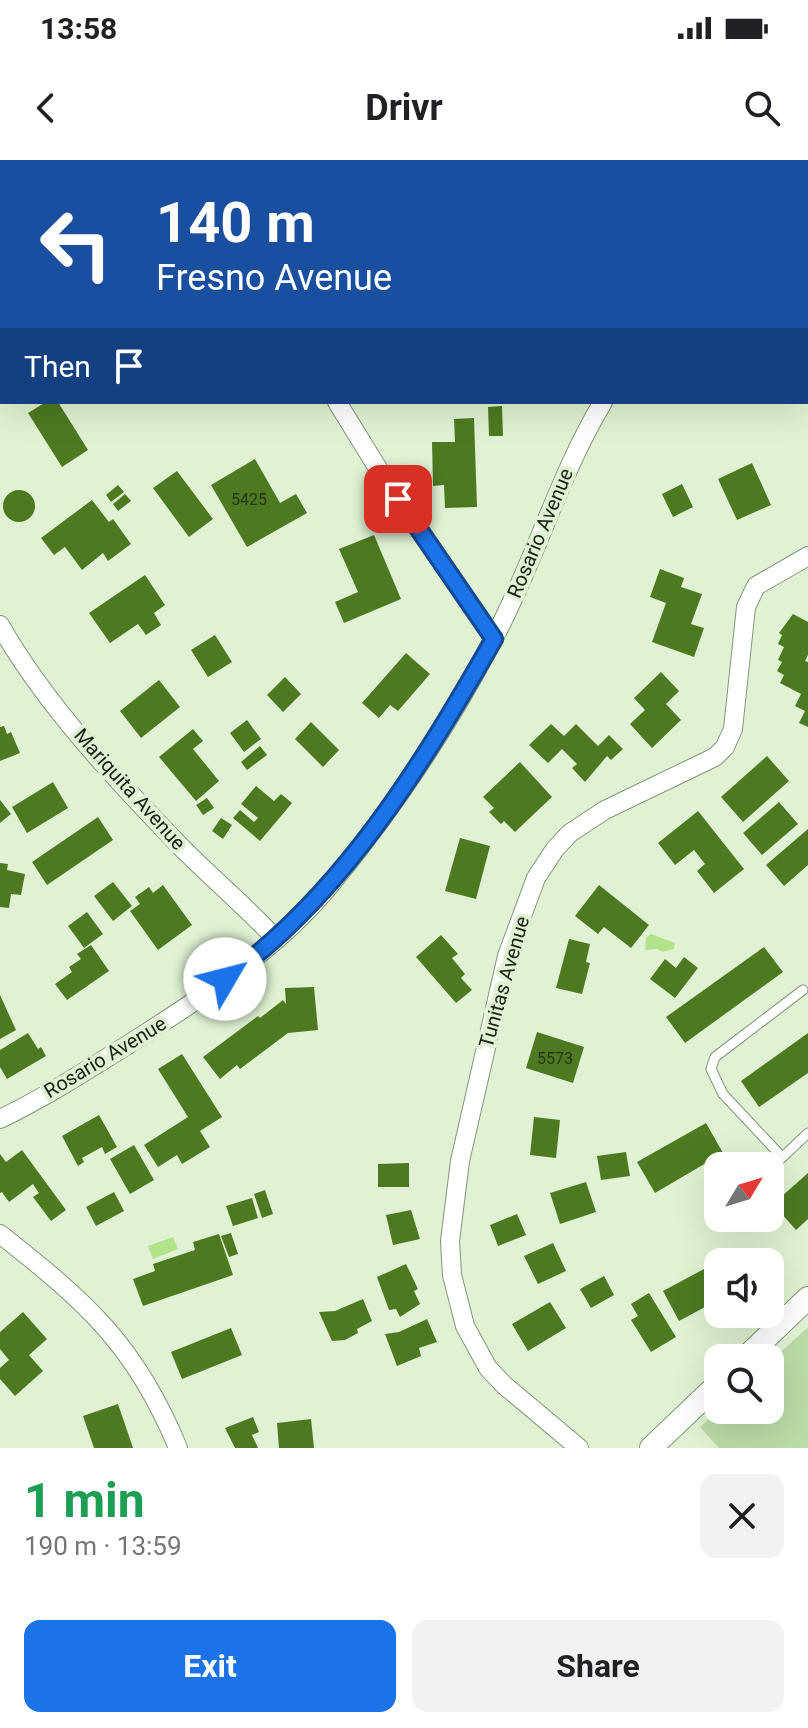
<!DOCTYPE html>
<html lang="en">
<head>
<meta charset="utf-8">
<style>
	body { margin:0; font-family:Roboto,sans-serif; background:#f2f2f2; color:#202124; height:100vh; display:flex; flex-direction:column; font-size:30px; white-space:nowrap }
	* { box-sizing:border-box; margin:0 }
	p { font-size:26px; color:#757577 }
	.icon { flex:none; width:44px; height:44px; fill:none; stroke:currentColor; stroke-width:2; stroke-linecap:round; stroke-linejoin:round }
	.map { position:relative; height:1288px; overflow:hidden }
	.sheet { display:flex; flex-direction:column; background:#fff; flex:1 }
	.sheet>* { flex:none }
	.banner { position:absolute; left:0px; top:0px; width:808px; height:244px; box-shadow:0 8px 32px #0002; background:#1a4fa0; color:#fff; overflow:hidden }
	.needle { width:52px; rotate:52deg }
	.buttons { position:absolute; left:704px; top:992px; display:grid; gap:16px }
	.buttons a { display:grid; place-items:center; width:80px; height:80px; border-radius:16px; background:#fff; box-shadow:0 8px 32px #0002; font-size:40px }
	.pin { position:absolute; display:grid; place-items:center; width:68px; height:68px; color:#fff; margin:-34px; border-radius:16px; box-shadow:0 4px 12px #0006 }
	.me { position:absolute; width:88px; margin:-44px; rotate:53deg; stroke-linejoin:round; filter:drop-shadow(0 0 6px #0008) }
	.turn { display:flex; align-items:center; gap:28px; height:168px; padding:0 24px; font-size:36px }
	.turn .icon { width:104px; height:104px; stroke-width:2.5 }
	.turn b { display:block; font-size:56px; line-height:68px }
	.then { display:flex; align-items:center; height:76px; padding:0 24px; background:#0003; gap:16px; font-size:30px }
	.round { display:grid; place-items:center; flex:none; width:84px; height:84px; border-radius:16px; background:#f2f2f2 }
	.head { display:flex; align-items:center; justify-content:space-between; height:136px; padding:0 24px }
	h1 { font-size:48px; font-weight:700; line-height:60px; color:#1e9e55 }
	.action { display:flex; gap:16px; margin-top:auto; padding:16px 24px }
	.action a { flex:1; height:92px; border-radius:16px; background:#1a73e8; color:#fff; font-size:32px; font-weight:700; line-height:92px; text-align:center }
	.action a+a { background:#f2f2f2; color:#202124 }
	.status { display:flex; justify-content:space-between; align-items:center; height:56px; padding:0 40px; background:#fff; direction:ltr }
	.status svg { height:22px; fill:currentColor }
	header { display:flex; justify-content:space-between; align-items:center; height:104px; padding:0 24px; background:#fff; font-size:36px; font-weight:700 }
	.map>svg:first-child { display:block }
	.green { fill:#bbdba5 }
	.water { fill:#b0e38a }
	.building { fill:#4d7a21 }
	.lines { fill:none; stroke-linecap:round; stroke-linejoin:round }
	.service-casing { stroke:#849579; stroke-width:11 }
	.minor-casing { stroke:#849579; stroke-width:20 }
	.tertiary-casing { stroke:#849579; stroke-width:24 }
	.service { stroke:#fff; stroke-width:9 }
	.minor { stroke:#fff; stroke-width:18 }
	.tertiary { stroke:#fff; stroke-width:22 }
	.route-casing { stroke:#114b97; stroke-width:20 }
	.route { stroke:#1a73e8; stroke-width:14 }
	.labels { text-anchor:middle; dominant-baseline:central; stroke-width:8; stroke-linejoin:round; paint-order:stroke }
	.number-label { font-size:16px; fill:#263618 }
	.street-label { font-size:20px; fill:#192015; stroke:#e0f2d3 }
</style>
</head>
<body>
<div class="status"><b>13:58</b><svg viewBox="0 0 49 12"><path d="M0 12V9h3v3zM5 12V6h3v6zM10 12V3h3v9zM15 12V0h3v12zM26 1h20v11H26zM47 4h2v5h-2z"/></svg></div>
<header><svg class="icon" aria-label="back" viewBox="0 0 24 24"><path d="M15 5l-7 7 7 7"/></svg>Drivr<svg class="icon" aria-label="search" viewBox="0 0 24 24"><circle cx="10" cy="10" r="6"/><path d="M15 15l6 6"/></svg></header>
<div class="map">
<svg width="808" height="1288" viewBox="0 0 808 1288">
	<rect width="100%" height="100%" fill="#e0f2d3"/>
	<path class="green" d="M808 1167V1288H719L700 1267 719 1250H770V1202Z"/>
	<path class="water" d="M651 774 675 783 674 789 662 792 657 789 645 790 646 778Z
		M173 1077 178 1089 153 1099 148 1086Z"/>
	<path class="building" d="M46 242H58L88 290 62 307 28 253Z
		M502 246 503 276H489L488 247Z
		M474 258 477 347 445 348 444 325 433 326 432 282H455L454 259Z
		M255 299 280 343 296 334 307 353 247 387 211 325Z
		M752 303 771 345 737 360 718 319Z
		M177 311 213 359 189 377 153 328Z
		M682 324 693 347 673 357 662 334Z
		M118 325 124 332 111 342 106 335Z
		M3 346a16 16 0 1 1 32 0a16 16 0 1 1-32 0Z
		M125 334 131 341 118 351 113 344Z
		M92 340 109 362 113 359 131 384 108 401 103 393 82 410 65 387 54 395 41 378Z
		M374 375 401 439 344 463 335 442 358 432 339 389Z
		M660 409 684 418 681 427 702 434 691 464 704 468 694 497 652 482 666 443 650 437Z
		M145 415 165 445 154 453 161 465 146 475 138 464 110 483 89 453Z
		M793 454 808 462V495L805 501 808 502V567L799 563 805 551 795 546 801 534 780 523 784 515 777 511 782 502 778 500 784 487 778 484 782 475 779 473Z
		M215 475 232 502 208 517 191 490Z
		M406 493 430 514 398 551 390 545 379 558 362 543Z
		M661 512 679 531 666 544 681 560 652 588 630 564 645 550 634 538Z
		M285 517 301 534 283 552 267 535Z
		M159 520 180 547 141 578 120 551Z
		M247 560 261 579 244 592 230 573Z
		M311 562 339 590 323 607 295 579Z
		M551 564 564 576 576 564 598 586 609 575 623 589 611 600 607 596 585 622 572 608 577 604 562 589 548 603 529 585Z
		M4 566 7 574 11 572 20 593 0 601V567Z
		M193 569 203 581 193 589 219 621 196 641 159 597Z
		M260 586 267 595 247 610 241 602Z
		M767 596 789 621 743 662 721 637Z
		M520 602 552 637 515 672 504 661 501 664 489 652 494 648 483 637Z
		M53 622 68 648 27 673 12 647Z
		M256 626 274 641 281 634 292 643 260 681 233 658 240 650 254 662 258 658 241 644Z
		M207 638 214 648 203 655 196 645Z
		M0 640 11 654 0 663Z
		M779 642 798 664 762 695 743 673Z
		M698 651 744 709 714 733 697 711 705 704 694 690 675 705 658 683Z
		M98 657 113 680 47 725 32 702Z
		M221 658 232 665 223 679 212 671Z
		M808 669V705L784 726 766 705Z
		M460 678 490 686 476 739 445 731Z
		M0 703 8 704 7 710 25 714 21 735 11 734 9 748 0 747Z
		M113 722 132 746 113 761 94 736Z
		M163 725 192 765 158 790 130 751 140 744 135 737 149 727 153 733Z
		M599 725 649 765 631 788 604 767 598 774 575 756Z
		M87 752 103 774 84 788 68 766Z
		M441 775 458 794 452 798 465 814 461 818 472 830 456 843 416 797Z
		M569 779 590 784 586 802 590 803 582 834 556 828Z
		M91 785 109 811 67 840 55 824 72 812 69 807 81 799 77 794Z
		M764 787 783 812 685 883 666 857Z
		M684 797 698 808 675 838 650 819 665 799 676 808Z
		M314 827 318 870 288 873 240 909 237 905 220 919 203 897 258 856 260 858 283 840 286 844 285 828Z
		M0 835 16 870 0 879Z
		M537 872 584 887 573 923 526 908Z
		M28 873 38 889 41 887 46 896 7 919 0 907V890Z
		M808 873V913L759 947 741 921Z
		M182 894 222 957 200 971 210 987 182 1004 177 995 158 1007 144 985 188 957 158 909Z
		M99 955 117 987 105 994 102 987 82 998 84 1002 78 1006 62 976Z
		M534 957 560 960 556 998 530 995Z
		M706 963 723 993 655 1033 637 1002Z
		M134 985 154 1020 130 1034 110 999Z
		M22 990 66 1050 51 1061 33 1037 39 1033 33 1024 9 1042 2 1032 0 1033V994L6 1002Z
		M626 992 630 1016 601 1020 597 996Z
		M409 1003V1027H378V1004Z
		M808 1013V1059L796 1070 773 1044Z
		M586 1022 596 1052 560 1064 550 1033Z
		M265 1030 273 1054 262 1058 254 1034Z
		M114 1032 124 1051 96 1066 86 1047Z
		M252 1038 258 1058 233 1066 226 1046Z
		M411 1050 420 1079 393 1085 386 1055Z
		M517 1054 526 1075 498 1086 490 1065Z
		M231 1073 238 1094 229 1097 221 1076Z
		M219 1074 233 1115 143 1146 133 1119 155 1111 153 1104 195 1090 193 1082Z
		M553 1083 566 1111 538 1124 524 1096Z
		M732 1094 736 1102H718V1140L679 1161 663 1131Z
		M406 1104 418 1129 414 1131 420 1144 400 1157 396 1149 389 1150 377 1117Z
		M604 1116 614 1135 591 1148 580 1129Z
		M649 1133 676 1177 651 1192 631 1160 638 1156 631 1144Z
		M363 1139 372 1161 357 1169 358 1173 345 1180 332 1181 319 1152 335 1151Z
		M550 1142 566 1168 528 1191 512 1164Z
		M23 1152 47 1179 29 1195 43 1211 15 1236 0 1219V1208L9 1200 0 1189V1172Z
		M427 1159 437 1182 419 1188 421 1196 397 1206 385 1174 399 1172Z
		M231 1168 242 1195 182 1219 171 1192Z
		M118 1244 133 1288H94L83 1256Z
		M253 1257 259 1272 252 1275 258 1288H235L225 1268Z
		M311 1259 314 1288H279L277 1263Z"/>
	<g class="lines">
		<defs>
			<path id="service" d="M782 997 723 934 711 909 715 897 803 830
				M770 1009 808 973"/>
			<path id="minor" d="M190 0 191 2
				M205 2 209 0
				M806 98 808 97
				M337 242 382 315 494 479
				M0 465C45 545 119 623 183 689 213 719 246 747 276 779
				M0 959C44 938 85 911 126 886 196 841 272 794 326 730 390 653 448 566 494 478 535 401 558 317 603 242
				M0 1074C85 1141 136 1185 178 1288
				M579 1288 504 1225 488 1208 465 1166 452 1115 450 1081 460 1001 507 796 536 718 555 689 570 673 605 650 715 597 725 587 733 569 746 447 756 426 808 396"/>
			<path id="tertiary" d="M745 1198 808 1138
				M651 1288 718 1224"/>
		</defs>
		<use href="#service" class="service-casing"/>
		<use href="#minor" class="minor-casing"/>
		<use href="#tertiary" class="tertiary-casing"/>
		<use href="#service" class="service"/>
		<use href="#minor" class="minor"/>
		<use href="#tertiary" class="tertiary"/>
	</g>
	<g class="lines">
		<defs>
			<path id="route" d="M225 819C344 734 423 603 494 479L398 339"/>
		</defs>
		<use href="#route" class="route-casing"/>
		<use href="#route" class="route"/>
	</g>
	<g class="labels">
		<g class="number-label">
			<text x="249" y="339">5425</text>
			<text x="555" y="898">5573</text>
		</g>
		<g class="street-label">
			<text transform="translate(540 373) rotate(-67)">Rosario Avenue</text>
			<text transform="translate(130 629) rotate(48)">Mariquita Avenue</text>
			<text transform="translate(504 822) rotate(-74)">Tunitas Avenue</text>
			<text transform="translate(105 897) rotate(-31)">Rosario Avenue</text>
		</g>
	</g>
</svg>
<div class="buttons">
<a><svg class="needle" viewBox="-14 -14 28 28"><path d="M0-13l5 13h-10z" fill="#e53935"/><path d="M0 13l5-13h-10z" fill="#757577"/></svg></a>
<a><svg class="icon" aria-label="sound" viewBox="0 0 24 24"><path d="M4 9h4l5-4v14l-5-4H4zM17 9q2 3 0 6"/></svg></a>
<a><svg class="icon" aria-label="search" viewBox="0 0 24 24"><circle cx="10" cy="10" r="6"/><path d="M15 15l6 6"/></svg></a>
</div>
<div class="pin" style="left:398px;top:339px;background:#d93025"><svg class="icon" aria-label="arrive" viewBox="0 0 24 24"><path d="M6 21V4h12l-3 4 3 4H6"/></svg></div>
<svg class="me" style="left:225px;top:819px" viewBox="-20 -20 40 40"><circle r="19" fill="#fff"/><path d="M0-13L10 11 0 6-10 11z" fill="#1a73e8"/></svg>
<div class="banner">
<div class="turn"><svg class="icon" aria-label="left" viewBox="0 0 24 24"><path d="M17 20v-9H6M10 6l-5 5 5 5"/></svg><div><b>140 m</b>Fresno Avenue</div></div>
<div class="then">Then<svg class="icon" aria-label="arrive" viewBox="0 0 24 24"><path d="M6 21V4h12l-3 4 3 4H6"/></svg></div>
</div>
</div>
<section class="sheet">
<div class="head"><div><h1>1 min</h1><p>190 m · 13:59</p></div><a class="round"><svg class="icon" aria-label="close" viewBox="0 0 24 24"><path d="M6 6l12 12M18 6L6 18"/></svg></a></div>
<div class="action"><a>Exit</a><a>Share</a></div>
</section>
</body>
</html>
